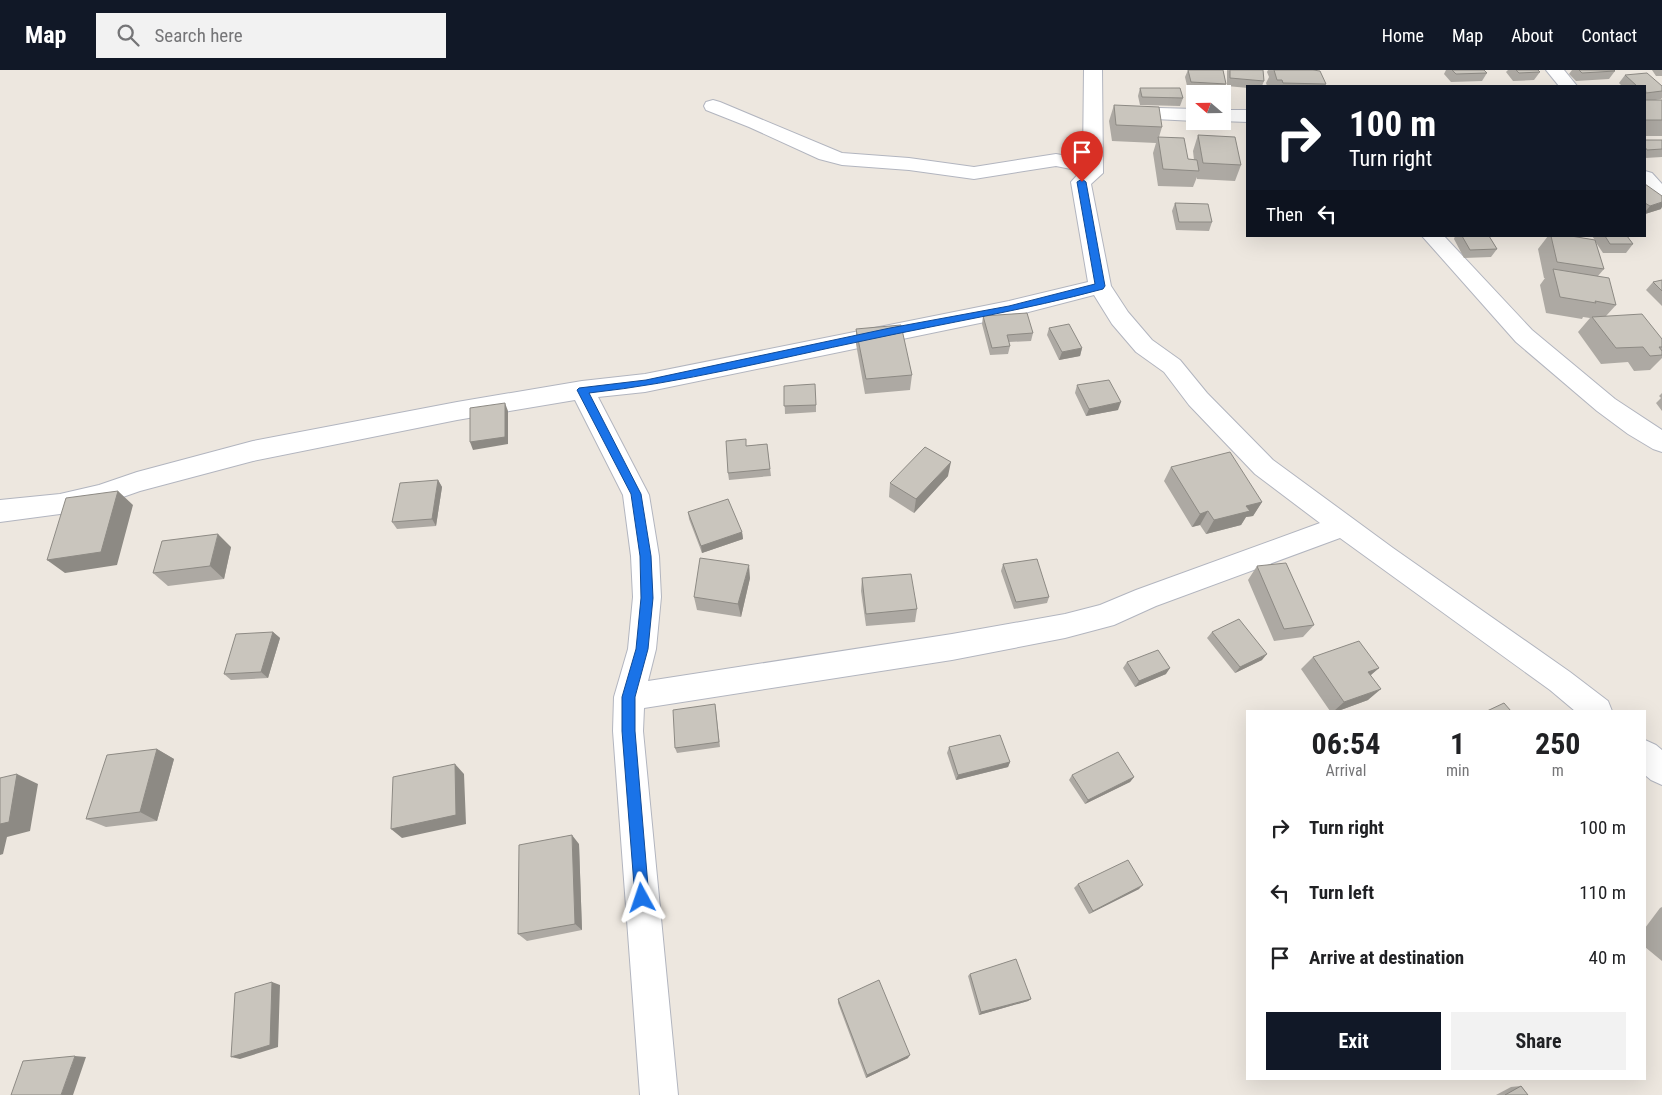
<!DOCTYPE html>
<html lang="en">
<head>
<meta charset="utf-8">
<style>
	body { margin:0; font-family:"Roboto Condensed",sans-serif; background:#f2f2f2; color:#202124; height:100vh; display:flex; flex-direction:column; font-size:19px; white-space:nowrap }
	* { box-sizing:border-box; margin:0 }
	p { font-size:16px; color:#757577 }
	.icon { flex:none; width:28px; height:28px; fill:none; stroke:currentColor; stroke-width:2; stroke-linecap:round; stroke-linejoin:round }
	.map { position:relative; flex:1; overflow:hidden }
	.side { position:absolute; left:1246px; top:640px; width:400px; height:370px; display:flex; flex-direction:column; background:#fff; border-radius:0px; box-shadow:0 5px 20px #0002 }
	.side>* { flex:none }
	.hud { position:absolute; left:1246px; top:15px; width:400px; height:152px; border-radius:0px; box-shadow:0 5px 20px #0002; background:#111827; color:#fff; overflow:hidden }
	.needle { width:32px; rotate:290deg }
	.controls { position:absolute; left:1186px; top:15px; display:grid; gap:10px }
	.controls a { display:grid; place-items:center; width:45px; height:45px; border-radius:0px; background:#fff; box-shadow:0 5px 20px #0002; font-size:25px }
	.pin { position:absolute; display:grid; place-items:center; width:42px; height:42px; color:#fff; margin:-51px -21px; border-radius:50% 50% 50% 0; rotate:-45deg; box-shadow:0 0 5px #0007 }
	.pin .icon { rotate:45deg }
	.me { position:absolute; width:55px; margin:-28px; rotate:355deg; stroke-linejoin:round; filter:drop-shadow(0 0 4px #0008) }
	.turn { display:flex; align-items:center; gap:18px; height:105px; padding:0 20px; font-size:22px }
	.turn .icon { width:65px; height:65px; stroke-width:2.5 }
	.turn b { display:block; font-size:35px; line-height:42px }
	.then { display:flex; align-items:center; height:48px; padding:0 20px; background:#0003; gap:10px; font-size:19px }
	.eta { display:flex; justify-content:space-evenly; align-items:center; height:85px; text-align:center }
	.eta b { font-size:30px; font-weight:700; line-height:35px }
	.primary-button { display:flex; gap:10px; margin-top:auto; padding:10px 20px }
	.primary-button a { flex:1; height:58px; border-radius:0px; background:#111827; color:#fff; font-size:20px; font-weight:700; line-height:58px; text-align:center }
	.primary-button a+a { background:#f2f2f2; color:#202124 }
	ul { padding:0; list-style:none }
	li { display:flex; align-items:center; gap:15px; height:65px; padding:0 20px }
	li div { flex:1 }
	li b { display:block; font-size:19px }
	li em { font-style:normal }
	header { display:flex; align-items:center; gap:30px; box-sizing:border-box; height:70px; padding:0 25px; background:#111827; color:#fff }
	header strong { font-size:24px }
	nav { display:flex; gap:28px; margin-inline-start:auto; font-size:18px }
	.search { width:350px; height:45px; background:#f2f2f2; display:flex; align-items:center; gap:12px; box-sizing:border-box; padding:0 18px; border-radius:0px; color:#757577; font-size:19px }
	.map>svg:first-child { display:block }
	.lines { fill:none; stroke-linecap:round; stroke-linejoin:round }
	.minor-casing { stroke:#b2b5bf; stroke-width:2 }
	.minor { fill:#fff; fill-rule:evenodd }
	.wall { fill:#ada9a3 }
	.shaded-wall { fill:#8d8a84 }
	.building { fill:#c9c5bd; stroke:#8d8a84 }
	.route { fill:#1a73e8; stroke:#114b97 }
</style>
</head>
<body>
<header>
<strong>Map</strong>
<div class="search"><svg class="icon" aria-label="search" viewBox="0 0 24 24"><circle cx="10" cy="10" r="6"/><path d="M15 15l6 6"/></svg>Search here</div>
<nav><a>Home</a><a>Map</a><a>About</a><a>Contact</a></nav>
</header>
<div class="map">
<svg width="1662" height="1025" viewBox="0 0 1662 1025">
	<rect width="100%" height="100%" fill="#ede7df"/>
	<g class="lines">
		<defs>
			<path id="minor" d="M1084 0H1102L1103 103 1091 114 1111 216 1128 242 1152 270 1180 290 1207 323 1273 390 1393 478 1570 602 1608 631 1612 641H1575L1550 620 1340 468 1156 536 1114 555 1065 568 952 590 644 638 643 661 678 1025H640L613 661 614 627 628 579 633 527 631 486 623 425 575 330 457 350 253 391 140 421 100 435 60 444 0 452V430L60 424 99 415 137 402 253 371 457 332 582 311 645 304 1009 231 1088 212 1071 112 1081 101 1056 96 974 109 909 100 842 95 819 89 749 57 706 40 704 36 706 32 713 30 720 32 842 83 909 88 974 97 1056 84 1083 89ZM1094 225 1112 254 1136 282 1164 302 1189 335 1255 404 1320 453 1136 520 1100 535 1065 544 952 564 648 611 656 579 661 527 659 486 649 425 598 327 645 322 1009 247Z
				M1546 0H1564L1577 16H1559Z
				M1122 37 1195 39V51L1115 47 1113 43 1115 39Z
				M1222 40H1248V52L1220 51H1222Z
				M1645 101 1652 103 1662 114V132L1655 130 1645 119Z
				M1422 166H1444L1532 260 1615 329 1662 360V382L1653 379 1628 364 1597 341 1516 272Z
				M1645 670 1656 675 1662 680V715L1651 710 1645 705Z"/>
		</defs>
		<use href="#minor" class="minor-casing"/>
		<use href="#minor" class="minor"/>
	</g>
	<path class="wall" d="M1188 0H1223L1226 14 1223 22 1188 20 1185 7Z
		M1227 0H1263L1264 11 1262 16H1248V18L1227 16Z
		M1268 0H1313L1326 14 1325 16H1267L1266 13 1269 7 1267 2Z
		M1446 0H1484L1487 3 1482 11 1451 12 1444 4Z
		M1508 0H1538L1540 2 1534 10 1513 11 1506 2Z
		M1572 0H1614L1615 1 1609 9 1576 11 1569 4Z
		M1652 0H1662V6H1656Z
		M1625 5 1662 16V28L1661 29 1655 30H1662V66H1645V16H1622L1619 13Z
		M1140 18 1183 28 1180 36 1140 35 1138 26Z
		M1114 35 1162 57 1159 67 1188 89 1194 90 1193 81 1198 65 1241 95 1235 111 1197 109V107L1193 117 1158 116 1153 83 1156 73 1112 71 1109 51Z
		M1645 70H1662V87L1645 88Z
		M1645 114 1661 139 1645 144Z
		M1175 133 1212 152 1209 161 1176 160 1172 141Z
		M1455 166H1489L1497 179 1491 187 1464 188 1454 169Z
		M1548 166H1571L1595 170 1592 166H1627L1633 174 1626 183H1603L1595 171 1604 199 1598 206 1616 235 1606 246 1662 269V288L1650 300 1634 301 1628 292 1601 294 1578 262 1590 248 1583 247 1582 249 1546 243 1540 215 1545 208H1544L1538 179Z
		M1662 210V236L1646 220 1653 212Z
		M983 246 1033 263 1031 271 1009 272 1010 276 1008 284 990 285 982 254Z
		M1049 258 1082 278 1080 286 1059 290 1047 265Z
		M856 259 912 305 910 320 865 324 856 274Z
		M1077 315 1118 340 1086 346 1075 323Z
		M784 316 816 335V342L785 344Z
		M1662 323V341L1656 333 1661 328 1659 326Z
		M767 374 771 406 729 410 728 403 746 376Z
		M1171 397 1262 432 1253 446 1246 447 1241 455 1206 464 1200 455 1192 457 1164 411Z
		M948 406 914 443 889 427 890 413Z
		M438 410 442 417 436 456 397 459 392 452Z
		M688 442 742 462 743 469 702 483 689 449Z
		M231 477 224 509 168 516 153 503Z
		M1003 494 1049 527 1047 533 1014 539 1001 501Z
		M1257 496 1314 555 1303 567 1274 571 1248 510Z
		M750 508 741 547 697 540 694 527Z
		M862 508 917 539 915 552 866 556 861 521Z
		M273 562 280 568 268 608 231 610 224 604Z
		M1212 562 1262 590 1235 603 1207 568Z
		M1313 587 1379 598 1371 605 1368 630 1338 641H1330L1301 599Z
		M1127 592 1166 604 1135 617 1123 598Z
		M715 634 716 640 720 677 677 683 675 678Z
		M949 677 1010 692 1008 697 956 710 947 683Z
		M157 679 174 689 157 751 106 757 86 749Z
		M1072 705 1134 707 1130 712 1085 734 1069 710Z
		M579 774 582 860 527 871 518 864Z
		M1078 814 1139 819 1089 844 1074 818Z
		M1662 837V891L1645 877V858L1660 838Z
		M970 904 1031 929 1028 931 979 945 968 906Z
		M838 929 908 988 866 1008 838 933Z
		M1521 1016 1528 1025H1496L1511 1017Z"/>
	<path class="shaded-wall" d="M1662 132V137L1661 139 1645 144V142L1650 136Z
		M1082 278 1080 286 1059 290 1062 282Z
		M1121 332 1118 340 1086 346 1089 339Z
		M505 333 508 341V374L473 380 470 372Z
		M951 392 948 406 914 443 916 429Z
		M438 410 442 417 436 456 432 449Z
		M118 421 133 435 117 495 65 503 47 490Z
		M1262 432 1253 446 1246 447 1241 455 1206 464 1214 450 1246 436Z
		M1208 441 1200 455 1192 457 1200 444Z
		M742 462 743 469 702 483 701 476Z
		M218 464 231 477 224 509 210 496Z
		M749 495 750 508 741 547 738 534Z
		M273 562 280 568 268 608 261 602Z
		M1267 584 1262 590 1235 603 1240 597Z
		M1170 598 1166 604 1135 617 1139 611Z
		M1379 598 1366 609 1368 602Z
		M1381 619 1368 630 1338 641H1334L1344 632Z
		M157 679 174 689 157 751 140 742Z
		M1010 692 1008 697 956 710 958 705Z
		M455 694 464 704 466 754 402 768 391 759Z
		M17 704 38 714 30 761 7 767 3 784 0 785V754Z
		M1134 707 1130 712 1085 734 1088 730Z
		M572 765 579 774 582 860 575 854Z
		M1143 815 1139 819 1089 844 1093 841Z
		M272 912 280 915 278 977 240 989 231 987Z
		M1031 929 1028 931 979 945 981 942Z
		M910 985 908 988 866 1008 867 1005Z
		M75 986 86 987 73 1025H61Z"/>
	<path class="building" d="M1188 0H1223L1226 14 1191 12Z
		M1230 0H1263L1264 11 1230 8Z
		M1274 0H1313L1320 1 1326 14 1283 13 1282 10H1277Z
		M1452 0H1484L1487 3 1456 4Z
		M1516 0H1538L1540 2 1519 3Z
		M1579 0H1614L1615 1 1582 3Z
		M1647 3 1662 16V21L1646 23 1645 16H1637L1625 5Z
		M1140 18H1180L1183 28 1142 27Z
		M1645 30H1662V50H1645Z
		M1114 35 1159 37 1162 57 1116 55Z
		M1198 65 1235 67 1241 95 1203 93Z
		M1158 67 1184 68 1188 89 1197 90 1199 101 1163 99Z
		M1645 70H1662V79L1647 80 1645 77Z
		M1645 114 1662 126V132L1650 136 1645 133Z
		M1175 133 1208 134 1212 152H1179Z
		M1462 166H1489L1497 179 1470 180Z
		M1551 166H1571L1595 170 1604 199 1557 192Z
		M1605 166H1627L1633 174H1610Z
		M1553 199 1609 208 1616 235 1595 231 1596 233 1560 227Z
		M1662 210V221L1653 212Z
		M1027 243 1033 263 1007 265 1010 276 992 278 983 246Z
		M1642 244 1662 269V277H1659L1662 281V285L1650 286 1643 277 1616 278 1592 247Z
		M1069 254 1082 278 1062 282 1049 258Z
		M901 255 912 305 866 309 856 259Z
		M1109 310 1121 332 1089 339 1077 315Z
		M815 314 816 335 784 336V316Z
		M505 333V367L470 372V338Z
		M746 369V376L767 374 770 399 728 403 726 371Z
		M925 377 951 392 916 429 890 413Z
		M1230 382 1262 432 1246 436 1250 441 1214 450 1208 441 1200 444 1171 397Z
		M438 410 432 449 392 452 400 413Z
		M118 421 101 482 47 490 66 428Z
		M728 429 742 462 701 476 688 442Z
		M218 464 210 496 153 503 162 471Z
		M700 488 749 495 738 534 694 527Z
		M1037 489 1049 527 1016 532 1003 494Z
		M1286 493 1314 555 1284 559 1257 496Z
		M911 504 917 539 866 544 862 508Z
		M1239 549 1267 584 1240 597 1212 562Z
		M273 562 261 602 224 604 236 564Z
		M1359 571 1379 598 1368 602 1381 619 1344 632 1313 587Z
		M1158 580 1170 598 1139 611 1127 592Z
		M1504 633 1511 641H1487Z
		M715 634 719 672 675 678 673 640Z
		M1000 665 1010 692 958 705 949 677Z
		M157 679 140 742 86 749 107 685Z
		M1118 682 1134 707 1088 730 1072 705Z
		M455 694 456 745 391 759 393 707Z
		M17 704 9 752 0 754V708Z
		M572 765 575 854 518 864 519 775Z
		M1128 790 1143 815 1093 841 1078 814Z
		M1016 889 1031 929 981 942 970 904Z
		M879 910 910 985 867 1005 838 929Z
		M272 912 270 975 231 987 235 923Z
		M75 986 61 1025H11L23 991Z
		M1521 1016 1528 1025H1505Z"/>
	<path class="route" d="M1082 109 1086 112 1105 216 1103 219C1025 240 946 253 867 270 775 289 682 313 589 323L641 424 651 486 653 528 648 579 635 627V661L649 828 647 833 642 835 637 833 635 828 622 661V627L636 579 641 528 640 486 631 424 577 320 579 318 646 310 890 258 1009 236 1095 214 1077 112Z"/>
</svg>
<div class="controls">
<a><svg class="needle" viewBox="-14 -14 28 28"><path d="M0-13l5 13h-10z" fill="#e53935"/><path d="M0 13l5-13h-10z" fill="#757577"/></svg></a>
</div>
<div class="pin" style="left:1082px;top:112px;background:#d93025"><svg class="icon" aria-label="arrive" viewBox="0 0 24 24"><path d="M6 21V4h12l-3 4 3 4H6"/></svg></div>
<svg class="me" style="left:642px;top:828px" viewBox="-20 -20 40 40"><path d="M0-17L14 15 0 8-14 15z" fill="#1a73e8" stroke="#fff" stroke-width="4"/></svg>
<div class="hud">
<div class="turn"><svg class="icon" aria-label="right" viewBox="0 0 24 24"><path d="M7 20v-9h11M14 6l5 5-5 5"/></svg><div><b>100 m</b>Turn right</div></div>
<div class="then">Then<svg class="icon" aria-label="left" viewBox="0 0 24 24"><path d="M17 20v-9H6M10 6l-5 5 5 5"/></svg></div>
</div>
<section class="side">
<div class="eta">
<div><b>06:54</b><p>Arrival</p></div>
<div><b>1</b><p>min</p></div>
<div><b>250</b><p>m</p></div>
</div>
<ul>
<li><svg class="icon" aria-label="right" viewBox="0 0 24 24"><path d="M7 20v-9h11M14 6l5 5-5 5"/></svg><div><b>Turn right</b></div><em>100 m</em></li>
<li><svg class="icon" aria-label="left" viewBox="0 0 24 24"><path d="M17 20v-9H6M10 6l-5 5 5 5"/></svg><div><b>Turn left</b></div><em>110 m</em></li>
<li><svg class="icon" aria-label="arrive" viewBox="0 0 24 24"><path d="M6 21V4h12l-3 4 3 4H6"/></svg><div><b>Arrive at destination</b></div><em>40 m</em></li>
</ul>
<div class="primary-button"><a>Exit</a><a>Share</a></div>
</section>
</div>
</body>
</html>
